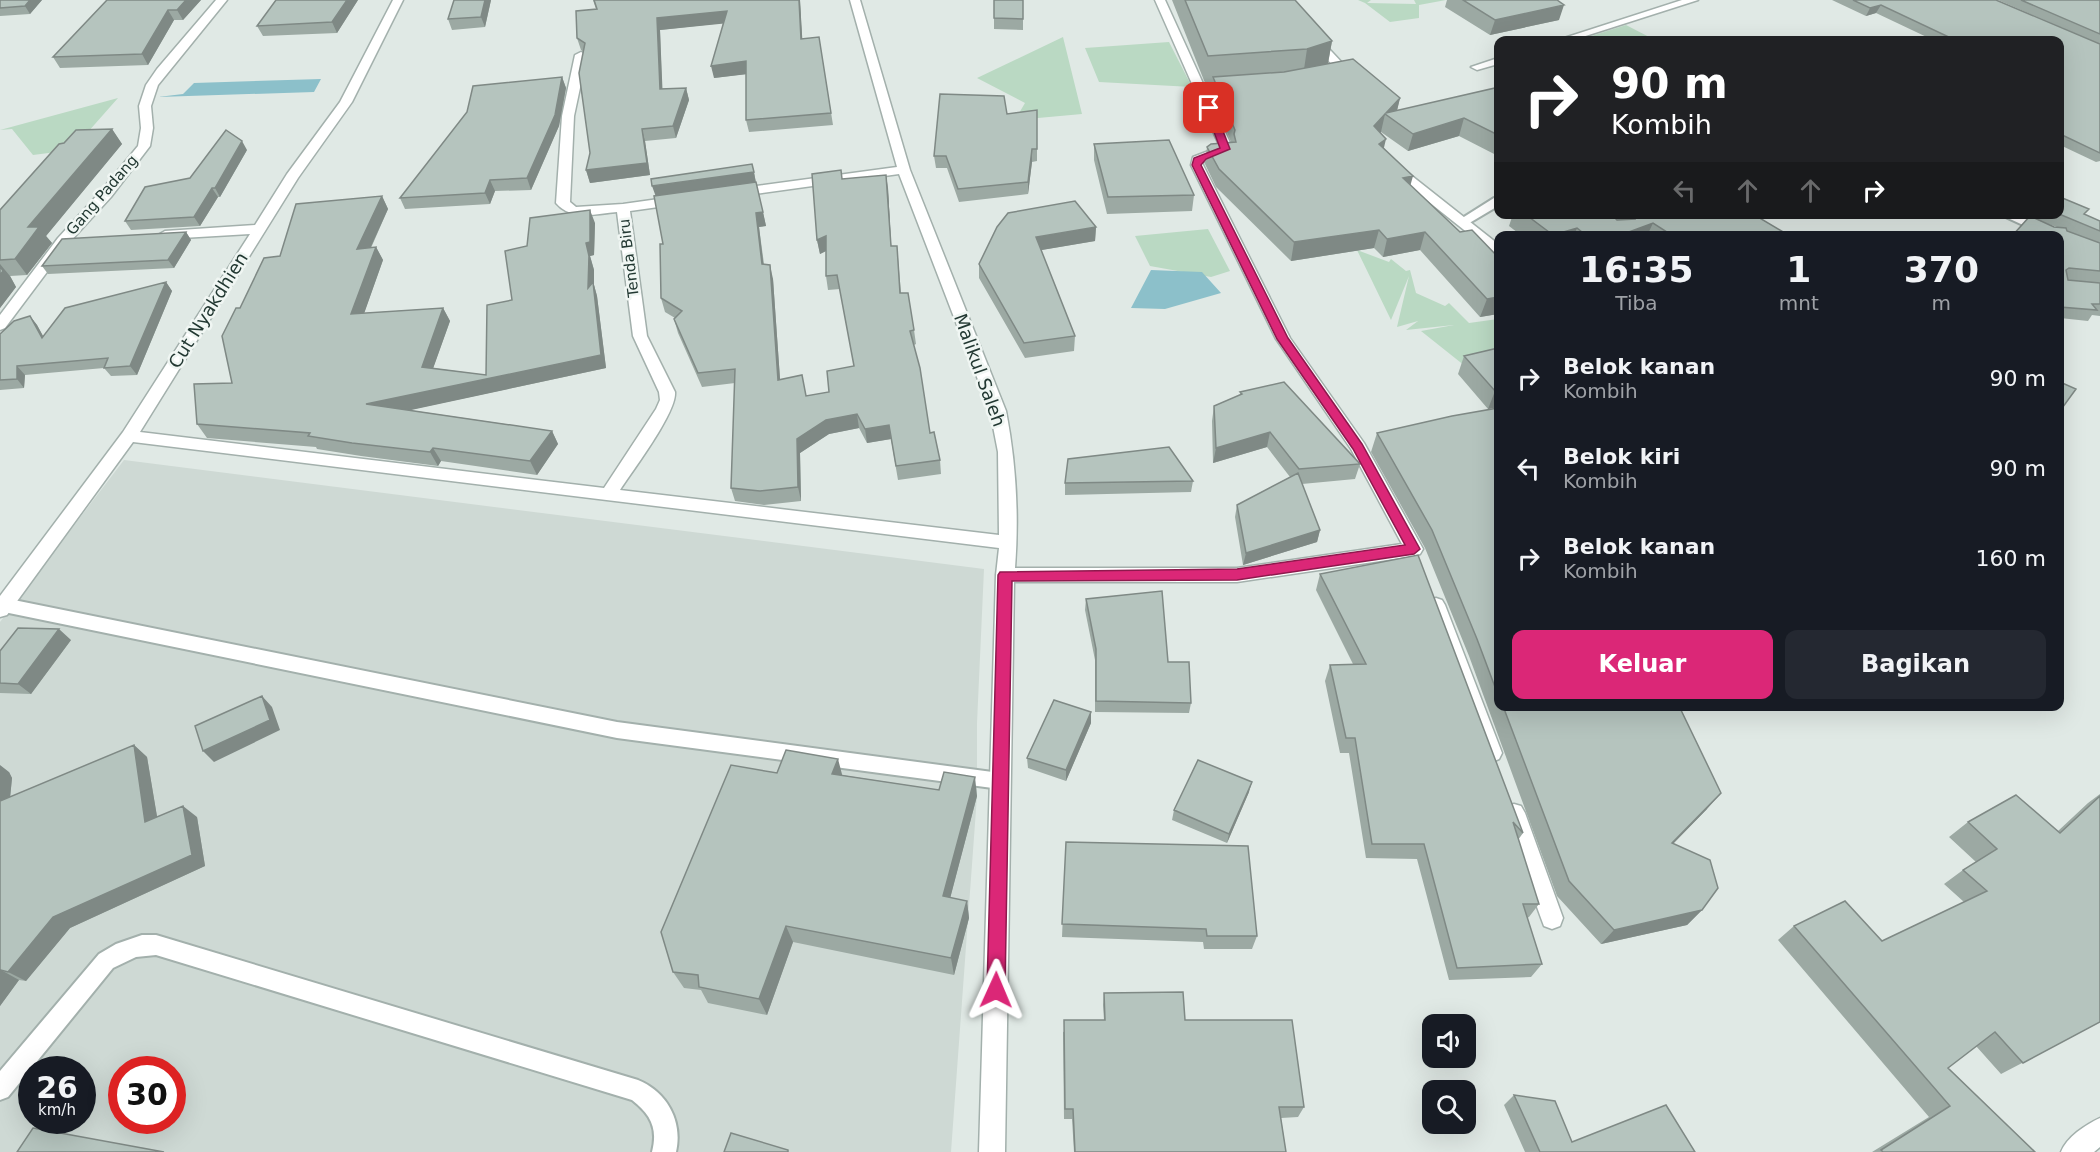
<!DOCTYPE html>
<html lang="id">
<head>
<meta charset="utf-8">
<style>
	body { margin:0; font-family:"DejaVu Sans",sans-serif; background:#242831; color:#f1f3f6; height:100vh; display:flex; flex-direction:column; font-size:22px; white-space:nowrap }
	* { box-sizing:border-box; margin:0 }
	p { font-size:20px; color:#9ea1a6 }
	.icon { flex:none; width:33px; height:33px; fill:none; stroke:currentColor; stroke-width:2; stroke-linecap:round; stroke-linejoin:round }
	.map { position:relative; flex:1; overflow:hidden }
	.sheet { position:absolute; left:1494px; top:231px; width:570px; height:480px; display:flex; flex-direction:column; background:#171b24; border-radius:12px; box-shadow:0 6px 24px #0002 }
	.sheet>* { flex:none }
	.guide { position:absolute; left:1494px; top:36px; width:570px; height:183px; border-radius:12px; box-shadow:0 6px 24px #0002; background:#202124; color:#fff; overflow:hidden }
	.fabs { position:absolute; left:1422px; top:1014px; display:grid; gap:12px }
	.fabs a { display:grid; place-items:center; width:54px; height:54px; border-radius:12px; background:#171b24; box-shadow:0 6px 24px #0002; font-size:30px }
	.speed { position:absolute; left:18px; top:1056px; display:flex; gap:12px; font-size:30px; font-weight:700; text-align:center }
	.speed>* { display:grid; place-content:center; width:78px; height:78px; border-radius:50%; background:#171b24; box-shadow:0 6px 24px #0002; line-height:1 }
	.speed small { font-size:15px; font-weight:400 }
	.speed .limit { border:9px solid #d22; background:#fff; color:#111 }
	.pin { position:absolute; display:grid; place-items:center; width:51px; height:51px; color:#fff; margin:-26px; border-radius:12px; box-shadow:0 3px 9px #0006 }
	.me { position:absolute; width:66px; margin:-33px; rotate:1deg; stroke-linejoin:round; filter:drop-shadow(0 0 4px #0008) }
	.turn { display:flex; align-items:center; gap:21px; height:126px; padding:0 18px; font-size:27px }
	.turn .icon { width:78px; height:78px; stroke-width:2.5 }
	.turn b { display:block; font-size:42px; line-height:51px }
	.lanes { display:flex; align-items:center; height:57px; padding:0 18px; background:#0003; justify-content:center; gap:30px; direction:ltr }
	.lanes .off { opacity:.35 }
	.eta { display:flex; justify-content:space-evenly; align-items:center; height:102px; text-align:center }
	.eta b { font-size:36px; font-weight:700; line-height:42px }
	.primary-button { display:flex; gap:12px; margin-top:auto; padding:12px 18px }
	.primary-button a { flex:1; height:69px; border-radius:12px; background:#db2777; color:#fff; font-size:24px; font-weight:700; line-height:69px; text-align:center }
	.primary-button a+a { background:#242831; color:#f1f3f6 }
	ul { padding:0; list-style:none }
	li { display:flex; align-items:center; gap:18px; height:90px; padding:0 18px }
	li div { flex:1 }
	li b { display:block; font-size:22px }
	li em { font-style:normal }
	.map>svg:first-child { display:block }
	.built { fill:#ced9d4; fill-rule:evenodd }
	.green { fill:#bad9c3 }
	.water { fill:#8cc0ca }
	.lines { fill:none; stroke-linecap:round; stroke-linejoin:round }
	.service-casing { stroke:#a3b0ac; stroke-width:4 }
	.minor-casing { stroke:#a3b0ac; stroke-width:3 }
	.service { fill:#fff; fill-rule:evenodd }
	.minor { fill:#fff; fill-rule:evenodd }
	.wall { fill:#9ca9a3; fill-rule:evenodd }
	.shaded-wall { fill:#7f8985 }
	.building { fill:#b5c4be; stroke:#7f8985; stroke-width:1.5 }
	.route { fill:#db2777; stroke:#8e194d; stroke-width:1.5 }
	.labels { text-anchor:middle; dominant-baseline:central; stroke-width:5; stroke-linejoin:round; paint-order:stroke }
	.far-street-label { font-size:15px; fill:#223832; stroke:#f0f6f3 }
	.street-label { font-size:18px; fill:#223832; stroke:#f0f6f3 }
</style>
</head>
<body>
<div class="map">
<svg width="2100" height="1152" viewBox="0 0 2100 1152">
	<rect width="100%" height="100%" fill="#e0e9e5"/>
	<path class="built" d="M124 460 984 569 977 723V796L951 1152H0V622ZM32 1070H82V1120H32ZM122 1070H172V1120H122Z"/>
	<path class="green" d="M1358 0H1371L1367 3 1416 4 1414 0H1446L1419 5V18L1390 22 1365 3Z
		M1626 25 1655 40H1579Z
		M1063 37 1082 114 1015 120 1025 103 977 78Z
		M1169 42 1192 87 1099 82 1085 48Z
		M118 98 72 150 33 155 12 129 0 130Z
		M1208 229 1230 271 1211 277 1150 266 1135 236Z
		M1357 250 1389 262 1391 259 1406 271 1410 270 1416 293 1445 306 1449 303 1469 323 1498 319V359L1465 366 1421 331 1454 325 1406 330 1418 321 1397 327 1409 276 1391 320Z"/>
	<path class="water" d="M321 79 314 92 158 97 183 94 194 83Z
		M1151 270 1202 272 1221 293 1165 309 1131 308Z"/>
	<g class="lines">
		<defs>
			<path id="service" d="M1494 198H1498V206L1466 225 1462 226 1456 222Z
				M1999 214H2017L2065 236 2060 240V236H2047Z
				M4 598 617 722 1000 773 1007 775 1009 781 1007 787 1000 789 617 738 4 612 0 610V600Z
				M142 935H156L638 1080C667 1092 683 1121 676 1152H652C658 1128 651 1115 632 1100L156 955 136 957 113 968 8 1097 0 1100V1071L99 954 116 944Z"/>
			<path id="minor" d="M216 0H227L158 85 151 106 153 128 150 146 111 197 68 244 5 328 0 330V315L58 238 101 191 138 146 141 128 139 106 146 85 157 69Z
				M393 0H403L352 102 298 178 140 432 604 488 656 409 660 400 659 392 633 336 617 212C596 214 571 221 556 203L562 116 575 55 581 52 587 55 574 116 570 202 576 207 623 204 680 196 687 200 680 204 630 211 647 336 675 392C677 412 633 470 620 490L999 535 998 452 990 411 899 174 734 197 728 193 734 189 897 167 850 0H860L910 170 1006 411C1016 462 1019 516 1015 568H1237L1402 544 1351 449 1276 339 1191 165 1193 157 1219 147V145L1155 0H1165L1231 145 1229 152 1203 162V165L1290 338 1364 443 1423 549 1420 554 1414 556 1237 582H1014L1005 1152H979L996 575 999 548 133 442 7 615 0 617V596L123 432 250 234 165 239 158 235 165 231 255 225 287 174 340 102Z
				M1682 0H1698L1573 40H1558Z
				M1313 35 1317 36 1347 68C1341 75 1330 82 1321 79V75L1335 68 1308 38Z
				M1498 58V64L1477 70 1471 67Z
				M1394 164 1398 165 1498 244V254L1493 253 1390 171 1388 168 1390 165Z
				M1436 598 1442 600 1445 605 1502 753 1499 759 1492 762 1485 759 1482 753 1427 605 1430 600Z
				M1514 804 1521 806 1525 813 1563 918 1560 926 1552 929 1544 926 1541 918 1503 813 1507 806Z
				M2100 1118V1147L2094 1152H2061C2067 1137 2085 1125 2100 1118Z"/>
		</defs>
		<use href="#service" class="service-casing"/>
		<use href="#minor" class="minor-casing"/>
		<use href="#service" class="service"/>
		<use href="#minor" class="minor"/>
	</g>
	<path class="wall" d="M0 0H42L30 14 0 16Z
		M107 0H201L183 20H174L148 65 60 68 53 57Z
		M358 0 337 33 263 36 257 26Z
		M491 0 485 27 452 30 448 19Z
		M593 0H800L802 39 819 37 833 125 749 132 746 120V74L714 78 723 23 660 30 662 89 686 88 689 100 676 138 645 141 650 175 590 183 586 170 590 153 584 52 581 50 577 38 596 9Z
		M1023 0V30L994 29V18Z
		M1172 0H1295L1332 41 1328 64 1400 98 1397 110 1497 96 1498 97V156L1459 136 1408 151 1381 132 1380 133 1384 148 1410 185 1498 314 1480 317 1420 250 1383 257 1374 248 1291 261 1216 187 1205 164 1207 147 1231 142 1211 94 1212 82 1205 83Z
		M1447 0H1557L1559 20 1490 35 1445 7Z
		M1832 0H1996L2063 28 1998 0H2100V161L2096 162 2060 145V40H1933L1876 13 1866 16Z
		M562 77 566 88 559 126 531 190 495 191 490 204 405 209 400 198Z
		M1037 110V161L1032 162 1028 194 959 202 947 168H936L934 156 1007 114Z
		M112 129 122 144 46 236 52 243 27 275 10 276 16 287 0 308V210L64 143Z
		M1094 144 1194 195 1192 211 1107 214 1094 160Z
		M247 150 220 197H218L200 226 131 230 125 221 190 178Z
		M752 164 766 226 759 227 764 264 773 279 780 379 806 396 829 392 854 366 840 289 828 290 826 276V251L820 254 817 240 842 179 888 188 891 246H897L901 293 914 330 916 344 914 345 930 433 940 460 941 474 898 480 891 439 867 443 859 428 829 434 800 453 801 501 764 505 735 501 731 488 735 383 702 387 678 333 674 319 675 318 665 312 661 298 663 244Z
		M382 196 388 209 371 248 376 247 383 260 364 313 443 308 450 321 433 368 486 375 512 300 527 246 595 223 594 255 590 256 594 270V285L597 296 606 368 409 410 552 431 558 444 537 475 441 461 438 466 361 456 317 449 316 447 207 438 197 424 232 383 280 256Z
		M1513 214H1753L1790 236H1522L1509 226Z
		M2024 214 2085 215 2100 221V283L2068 280 2100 283V316L2092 315 2088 321 2060 318V236L2030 217ZM2035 219 2051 225 2057 227H2054Z
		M1096 227 1095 241 1041 250 1075 336 1074 351 1025 358 979 278V264Z
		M186 232 191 240 174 268 48 274 42 266Z
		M166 282 172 291 137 375 111 376 104 368 25 375 24 388 0 390V334L30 316 37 325 43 336Z
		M1498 348V407L1488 409 1458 374 1464 356Z
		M1240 392 1360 464 1355 479 1302 484 1320 530 1317 542 1243 565 1235 517 1237 505 1290 477 1267 447 1213 463 1212 421 1214 406 1240 395Z
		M1498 408V706H1679L1707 809 1673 844 1702 910 1687 925 1601 944 1557 896 1469 656 1425 548 1371 452 1377 433Z
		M1193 481 1191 492 1065 495V483Z
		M1320 574 1523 833 1518 840 1539 904 1529 917 1527 918 1542 964 1531 977 1449 980 1417 859 1366 858 1349 753H1340L1325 681 1330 665 1353 664 1316 590Z
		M1086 599 1168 662 1191 703 1189 713 1095 712V660L1085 610Z
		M71 640 31 694 0 693V651Z
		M1091 712V723L1066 781 1028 768 1027 758Z
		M134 745 147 757 157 817H197L205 866 70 928 26 981 19 980 0 1006 9 772 12 778 10 797Z
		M777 773 842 775 977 796 950 898 967 901 969 918 954 975 793 942 767 1015 708 1003 701 990 684 988 673 972Z
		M1249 792 1227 843 1172 820 1174 810Z
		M2100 794V1022L2001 1074 1976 1046 1948 1068 2035 1152H1872L1929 1117 1778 940 1794 926 1882 941 1964 902 1944 884 1963 870 1976 862 1949 837 1968 822 2058 831 2088 803Z
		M1066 842 1257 936 1252 949H1204L1203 942 1062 937Z
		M1104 993 1185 1020 1304 1107 1298 1117 1281 1118 1286 1152H1074L1072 1119H1064L1063 1032 1104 1020 1103 1005Z
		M1514 1095 1572 1142 1695 1152H1525L1504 1105Z"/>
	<path class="shaded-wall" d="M30 0H42L30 14 25 6Z
		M186 0H201L183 20 177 10Z
		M347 0H358L337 33 332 22Z
		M485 0H491L485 27 481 17Z
		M799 0H800L803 51 801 39Z
		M1564 5 1559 20 1490 35 1495 20Z
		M1881 5 1876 13 1866 16 1870 8Z
		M168 10 174 20 148 65 142 54Z
		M727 11 729 23 660 30 663 102 660 89 657 18Z
		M1332 41 1327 68 1303 76 1307 49Z
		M746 61 748 74 714 78 711 66Z
		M562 77 566 88 559 126 531 190 527 178Z
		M686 88 689 100 676 138 673 126Z
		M1400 98 1396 115 1386 113Z
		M1385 114 1381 132 1370 144 1374 126Z
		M1464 118 1459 136 1408 151 1413 134Z
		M112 129 122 144 46 236 52 243 27 275 15 259 28 227Z
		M642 129 645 141 650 175 590 183 586 170Z
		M1386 139 1382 156 1379 144Z
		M242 141 247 150 220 197 215 188Z
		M1032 149V162L1028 194V182Z
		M754 172 756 184 656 197 652 186Z
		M886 175 888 188 892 260 891 246Z
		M1413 176 1408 194 1403 178Z
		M490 180 495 191 490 204 485 193Z
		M212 188 218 197 200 226 194 217Z
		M382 196 388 209 364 262 357 249Z
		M590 210 595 223 594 255 590 256 594 270V285L597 296 606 368 374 418 366 404 601 355 588 288 586 243Z
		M763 212 766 226 759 227 765 278 762 264 756 213Z
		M1653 223 1647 236H1618Z
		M1096 227 1095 241 1036 251V237Z
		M1577 228 1574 236H1553V235Z
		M1379 230 1374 248 1291 261 1294 242Z
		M186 232 191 240 174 268 168 260Z
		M1425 232 1420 250 1383 257 1387 239Z
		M826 236 828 250 820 254 817 240Z
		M376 247 383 260 359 328 351 314Z
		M0 264 10 276 16 287 0 308Z
		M770 265 773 279 781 393 778 380Z
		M166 282 172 291 137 375 130 366Z
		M1498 297V314L1480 317 1487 299Z
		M443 308 450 321 429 380 422 367Z
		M30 316 37 325 49 347 42 338Z
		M17 366 25 375 24 388 17 379Z
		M1498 390V407L1488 409 1495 391Z
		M857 414 859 428 829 434 800 453 801 501 798 487 797 439 826 420Z
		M889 425 891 439 867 443 865 429Z
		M552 431 558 444 537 475 530 461Z
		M1270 432 1267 447 1213 463 1216 448Z
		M433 448 441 461 438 466 430 452Z
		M1320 530 1317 542 1243 565 1246 553Z
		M59 629 71 640 31 694 18 684Z
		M262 696 272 707 280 730 214 762 203 751Z
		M1091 712V723L1066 781V770Z
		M134 745 147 757 160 834 145 822Z
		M838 759 843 778 832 774Z
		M0 765 9 772 12 778 9 809 0 812Z
		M975 777 977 796 946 914 943 896Z
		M1252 782 1249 792 1227 843 1229 834Z
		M1721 793 1707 809 1658 859 1672 843Z
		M183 806 197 817 205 866 70 928 26 981 8 972 53 917Z
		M967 901 969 918 954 975 951 958Z
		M1702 910 1687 925 1601 944 1614 930Z
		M786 926 793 942 767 1015 759 999Z
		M1 970 19 980 0 1006V971Z"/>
	<path class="building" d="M0 0H30L25 6 0 8Z
		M107 0H186L177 10H168L142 54 53 57Z
		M276 0H347L332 22 257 26Z
		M454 0H485L481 17 448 19Z
		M594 0H799L801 39 819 37 831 113 746 120V61L711 66 727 11 657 18 660 89 686 88 673 126 642 129 647 163 586 170 590 153 579 73 585 43 577 38 576 11 597 9Z
		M994 0H1023V19L994 18Z
		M1185 0H1295L1332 41 1307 49 1208 56Z
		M1463 0H1557L1564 5 1495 20Z
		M1853 0H1996L2100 44V153L2060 134V40H1955L1881 5 1870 8Z
		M2021 0H2100V34Z
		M1353 59 1400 98 1386 113 1495 88 1497 96 1498 97V135L1464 118 1413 134 1385 114 1374 126 1386 139 1379 144 1413 176 1403 178 1460 232 1472 230 1498 257V297L1487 299 1425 232 1387 239 1379 230 1294 242 1219 169 1207 147 1211 144 1236 142 1234 134 1235 130 1213 77 1284 72Z
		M562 77 555 115 527 178 490 180 485 193 400 198 467 112 473 86Z
		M940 94 1004 96 1007 114 1037 110V149H1032L1028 182 958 189 946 156H934Z
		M112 129 28 227H39L15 259 0 260V210L59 144 64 143 76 130Z
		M226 130 242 141 215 188H212L194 217 125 221 145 187 190 178Z
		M1169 140 1194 195 1108 197 1094 144Z
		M752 164 754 172 652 186 651 179Z
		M841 170 842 179 886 175 891 246H897L900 293H908L914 330 910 331 920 368 930 433 934 432 940 460 896 466 889 425 865 429 857 414 826 420 797 439 798 487 760 491 731 488 735 369 698 373 674 319 682 311 661 298 660 244H663L654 196 756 182 763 212 756 213 762 264 770 265 778 380 802 375 806 396 829 392 827 371 854 366 837 275 826 276V236L817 240 812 174Z
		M382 196 357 249 376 247 351 314 443 308 422 367 486 375 487 305 512 300 505 251 527 246 530 218 590 210V242L586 243 589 256 588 288 593 282 601 355 366 404 552 431 530 461 433 448 430 452 352 443 308 436 310 433 197 424 194 384 232 383 222 336 236 308H240L264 258 280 256 296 204Z
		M2060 197 2089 209 2084 214 2100 221V231L2059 214Z
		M1075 201 1096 227 1036 237 1075 336 1024 343 979 264 997 227 1008 213Z
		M1525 214H1611L1617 220 1635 219 1634 216 1633 214H1753L1790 236H1673L1653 223 1618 236H1587L1577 228 1553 235Z
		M2030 216 2054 227 2066 228 2067 231 2100 243V271L2069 268 2066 270 2068 280 2100 283V304H2092L2097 310 2060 307V236H2012Z
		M186 232 168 260 42 266 62 239Z
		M0 266 3 271 0 275Z
		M166 282 130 366 104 368 108 358 17 366V379L0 380V334L14 321 30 316 42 338 65 308Z
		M1498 348V390L1495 391 1464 356Z
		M1284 382 1360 464 1299 469 1270 432 1216 448 1214 406 1242 394 1240 392Z
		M2060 382 2076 389 2060 411Z
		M1498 408V695L1477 639 1432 530 1377 433 1452 416Z
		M1169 447 1193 481 1065 483 1068 459Z
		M1298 473 1320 530 1246 553 1237 505Z
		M1418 555 1523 833 1513 822 1539 904H1523L1542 964 1457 968 1424 844H1372L1355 738H1346L1330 665 1366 664 1320 574Z
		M1162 591 1168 662H1189L1191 703 1096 701V649L1086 599Z
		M18 628 59 629 18 684 0 683V651Z
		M262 696 270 720 203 751 195 726Z
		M1054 700 1091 712 1066 770 1027 758Z
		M1503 706H1679L1721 793 1672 843 1710 860 1718 888 1702 910 1614 930 1569 881Z
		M134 745 145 822 183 806 192 855 53 917 8 972 1 970 0 971V801Z
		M786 750 838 759 832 774 939 790 944 772 975 777 943 896 967 901 951 958 786 926 759 999 699 987 698 975 673 972 661 932 731 765 777 773Z
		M1198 760 1252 782 1229 834 1174 810Z
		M2016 795 2060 833 2100 796V1022L2023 1063 1995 1032 1948 1068 2035 1152H1883L1881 1150 1950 1106 1794 926 1845 901 1882 941 1987 891 1963 870 1997 849 1968 822Z
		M1066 842 1248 846 1257 936H1207L1206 929 1062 924Z
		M1183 992 1185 1020H1292L1304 1107H1279L1286 1152H1075L1073 1109H1065L1064 1020H1105L1104 993Z
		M1514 1095 1555 1101 1572 1142 1666 1105 1695 1152H1540Z
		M33 1128 164 1152H17Z
		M731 1133 788 1150V1152H724Z"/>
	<path class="route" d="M1209 105 1214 108 1230 149 1206 159 1201 165 1288 338 1362 444 1420 549 1414 554 1237 580 1012 581 1005 990 1002 996 996 998 989 996 987 990 998 575 1000 572 1237 569 1405 545 1353 449 1277 339 1192 165 1194 158 1220 148 1205 108Z"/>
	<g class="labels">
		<g class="far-street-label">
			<text transform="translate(102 195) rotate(-49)">Gang Padang</text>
			<text transform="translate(629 258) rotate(-97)">Tenda Biru</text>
		</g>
		<g class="street-label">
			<text transform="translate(208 310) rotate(-58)">Cut Nyakdhien</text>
			<text transform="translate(980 370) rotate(70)">Malikul Saleh</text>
		</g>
	</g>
</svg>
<div class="fabs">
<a><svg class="icon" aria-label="sound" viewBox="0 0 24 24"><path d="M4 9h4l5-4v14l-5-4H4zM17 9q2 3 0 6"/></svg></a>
<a><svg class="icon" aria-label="search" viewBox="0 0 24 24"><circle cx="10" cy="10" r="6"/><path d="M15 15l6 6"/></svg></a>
</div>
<div class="speed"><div>26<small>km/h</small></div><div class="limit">30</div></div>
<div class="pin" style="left:1209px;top:108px;background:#d93025"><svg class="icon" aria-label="arrive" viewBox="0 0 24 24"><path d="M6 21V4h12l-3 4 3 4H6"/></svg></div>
<svg class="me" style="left:996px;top:990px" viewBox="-20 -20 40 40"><path d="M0-17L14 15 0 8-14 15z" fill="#db2777" stroke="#fff" stroke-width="4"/></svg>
<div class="guide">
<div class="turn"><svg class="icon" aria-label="right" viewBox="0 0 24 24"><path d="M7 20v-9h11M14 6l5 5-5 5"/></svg><div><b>90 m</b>Kombih</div></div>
<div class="lanes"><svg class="icon off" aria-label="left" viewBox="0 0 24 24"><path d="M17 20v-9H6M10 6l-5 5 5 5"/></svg><svg class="icon off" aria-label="ahead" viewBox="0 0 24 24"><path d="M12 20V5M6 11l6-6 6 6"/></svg><svg class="icon off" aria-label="ahead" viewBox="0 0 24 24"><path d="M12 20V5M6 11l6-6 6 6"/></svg><svg class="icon" aria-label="right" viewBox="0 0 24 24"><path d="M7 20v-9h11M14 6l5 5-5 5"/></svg></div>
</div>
<section class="sheet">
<div class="eta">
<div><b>16:35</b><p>Tiba</p></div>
<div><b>1</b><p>mnt</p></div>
<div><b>370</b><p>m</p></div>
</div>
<ul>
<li><svg class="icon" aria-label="right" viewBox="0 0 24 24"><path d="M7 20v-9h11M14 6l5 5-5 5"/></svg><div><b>Belok kanan</b><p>Kombih</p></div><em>90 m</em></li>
<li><svg class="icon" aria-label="left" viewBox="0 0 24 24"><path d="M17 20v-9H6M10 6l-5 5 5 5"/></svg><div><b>Belok kiri</b><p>Kombih</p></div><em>90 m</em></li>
<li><svg class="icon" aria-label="right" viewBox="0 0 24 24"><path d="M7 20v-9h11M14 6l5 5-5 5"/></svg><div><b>Belok kanan</b><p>Kombih</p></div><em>160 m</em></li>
</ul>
<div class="primary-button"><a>Keluar</a><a>Bagikan</a></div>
</section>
</div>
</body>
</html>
